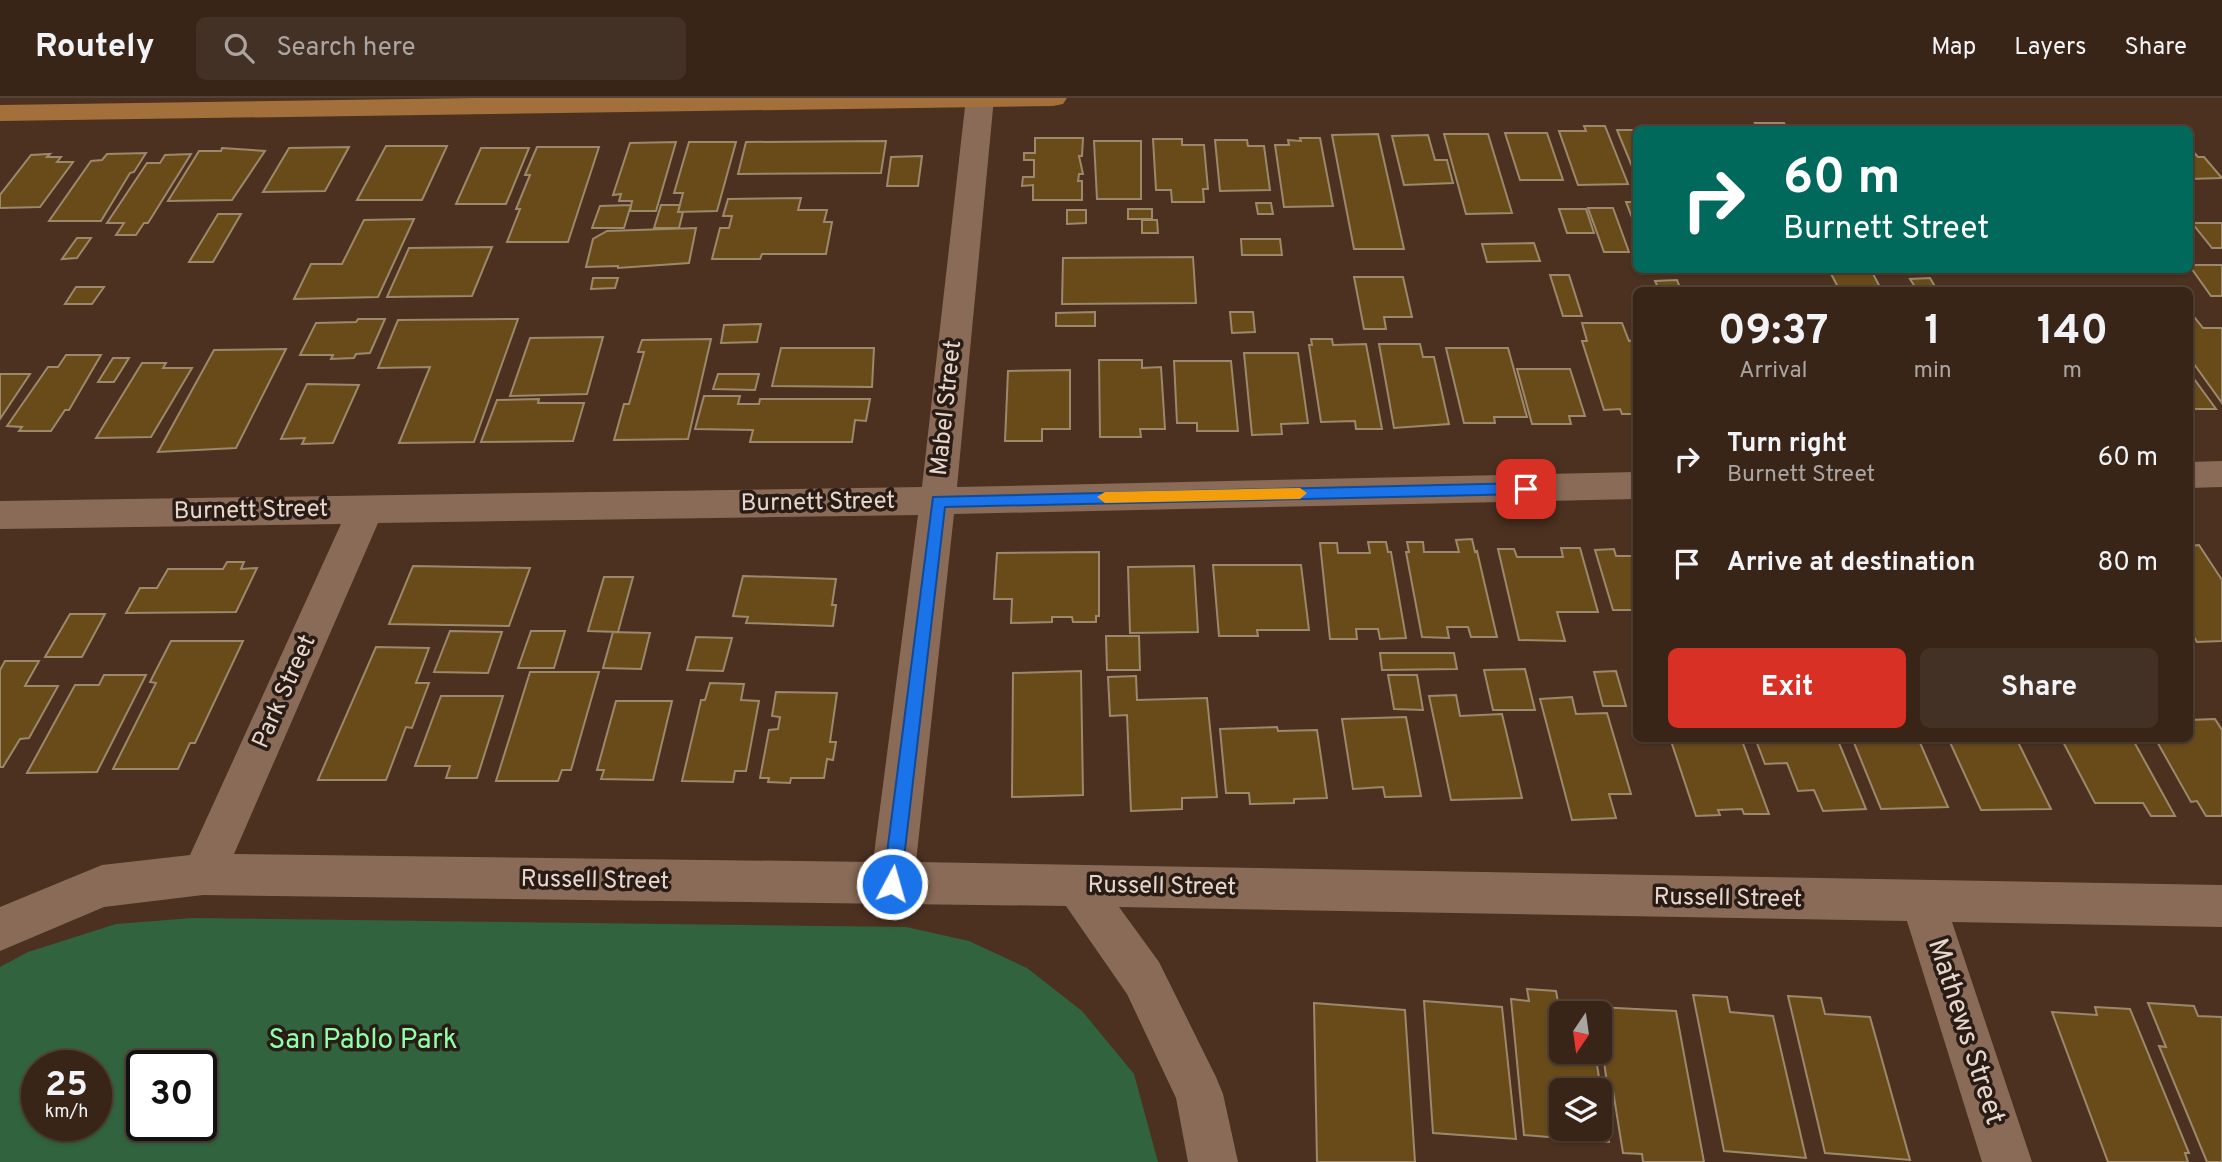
<!DOCTYPE html>
<html lang="en">
<head>
<meta charset="utf-8">
<style>
	body { margin:0; font-family:Overpass,sans-serif; background:#443125; color:#f1f3f6; height:100vh; display:flex; flex-direction:column; font-size:26px; white-space:nowrap }
	* { box-sizing:border-box; margin:0 }
	p { font-size:23px; color:#aba5a2 }
	.icon { flex:none; width:38px; height:38px; fill:none; stroke:currentColor; stroke-width:2; stroke-linecap:round; stroke-linejoin:round }
	.map { position:relative; flex:1; overflow:hidden }
	.sheet { position:absolute; left:1633px; top:189px; width:560px; height:455px; display:flex; flex-direction:column; background:#392518; border-radius:10px; box-shadow:0 2px 5px #0004,0 0 0 2px #534237 }
	.sheet>* { flex:none }
	.banner { position:absolute; left:1633px; top:28px; width:560px; height:147px; border-radius:10px; box-shadow:0 2px 5px #0004,0 0 0 2px #534237; background:#00695c; color:#fff; overflow:hidden }
	.needle { width:46px; rotate:193deg }
	.controls { position:absolute; left:1549px; top:903px; display:grid; gap:14px }
	.controls a { display:grid; place-items:center; width:63px; height:63px; border-radius:10px; background:#392518; box-shadow:0 2px 5px #0004,0 0 0 2px #534237; font-size:35px }
	.speed { position:absolute; left:21px; top:952px; display:flex; gap:14px; font-size:35px; font-weight:700; text-align:center }
	.speed>* { display:grid; place-content:center; width:91px; height:91px; border-radius:50%; background:#392518; box-shadow:0 2px 5px #0004,0 0 0 2px #534237; line-height:1 }
	.speed small { font-size:18px; font-weight:400 }
	.speed .limit { border:4px solid #111; border-radius:10px; background:#fff; color:#111 }
	.pin { position:absolute; display:grid; place-items:center; width:60px; height:60px; color:#fff; margin:-30px; border-radius:14px; box-shadow:0 4px 10px #0006 }
	.me { position:absolute; width:77px; margin:-38px; rotate:6deg; stroke-linejoin:round; filter:drop-shadow(0 0 5px #0008) }
	.turn { display:flex; align-items:center; gap:24px; height:147px; padding:0 35px; font-size:32px }
	.turn .icon { width:91px; height:91px; stroke-width:2.5 }
	.turn b { display:block; font-size:49px; line-height:60px }
	.eta { display:flex; justify-content:space-evenly; align-items:center; height:119px; text-align:center }
	.eta b { font-size:42px; font-weight:700; line-height:49px }
	.action { display:flex; gap:14px; margin-top:auto; padding:14px 35px }
	.action a { flex:1; height:80px; border-radius:10px; background:#d93025; color:#fff; font-size:28px; font-weight:700; line-height:80px; text-align:center }
	.action a+a { background:#443125; color:#f1f3f6 }
	ul { padding:0; list-style:none }
	li { display:flex; align-items:center; gap:21px; height:105px; padding:0 35px }
	li div { flex:1 }
	li b { display:block; font-size:26px }
	li em { font-style:normal }
	header { display:flex; align-items:center; gap:42px; box-sizing:border-box; height:98px; padding:0 35px; background:#392518; border-bottom:2px solid #534237 }
	header strong { font-size:33px }
	nav { display:flex; gap:38px; margin-inline-start:auto; font-size:24px }
	.search { width:490px; height:63px; background:#443125; display:flex; align-items:center; gap:18px; box-sizing:border-box; padding:0 24px; border-radius:10px; color:#aba5a2; font-size:26px }
	.map>svg:first-child { display:block }
	.green { fill:#31633e; fill-rule:evenodd }
	.building { fill:#684b19; stroke:#9c886a; stroke-width:2; fill-rule:evenodd }
	.lines { fill:none; stroke-linecap:round; stroke-linejoin:round }
	.minor { fill:#8a6b58; fill-rule:evenodd }
	.major { fill:#a36f3a; fill-rule:evenodd }
	.route { fill:#1a73e8; stroke:#114b97; stroke-width:2 }
	.slow { fill:#f59e0b }
	.labels { text-anchor:middle; dominant-baseline:central; stroke-width:7; stroke-linejoin:round; paint-order:stroke }
	.street-label { font-size:24px; fill:#e8d6cc; stroke:#291c15 }
	.near-street-label { font-size:28px; fill:#e8d6cc; stroke:#291c15 }
	.near-park-label { font-size:28px; fill:#8fffaa; stroke:#291c15 }
</style>
</head>
<body>
<header>
<strong>Routely</strong>
<div class="search"><svg class="icon" aria-label="search" viewBox="0 0 24 24"><circle cx="10" cy="10" r="6"/><path d="M15 15l6 6"/></svg>Search here</div>
<nav><a>Map</a><a>Layers</a><a>Share</a></nav>
</header>
<div class="map">
<svg width="2222" height="1064" viewBox="0 0 2222 1064">
	<rect width="100%" height="100%" fill="#4c3120"/>
	<path class="green" d="M192 820 906 829 969 843 1027 870 1082 913 1134 976 1158 1064H0V869L28 854 116 826ZM37 968H96V1027H37ZM142 968H201V1027H142Z"/>
	<path class="building" d="M1755 25H1784L1788 32 1741 30H1758Z
		M1584 28H1605L1628 86 1578 87 1559 33H1586Z
		M1617 32H1636V78Z
		M1505 35H1547L1563 82H1520Z
		M1378 36 1404 151H1354L1332 37Z
		M1444 36H1488L1512 115 1466 116Z
		M1428 37 1435 62H1447L1453 85 1404 87 1392 38Z
		M1035 40H1083L1082 58H1079L1083 76H1079L1078 83H1082V102H1033V87L1022 88 1023 79H1034V62H1024V55H1035Z
		M1300 40H1320L1333 108 1284 109 1275 47H1289L1288 42 1301 43Z
		M1153 41H1182V47H1204L1208 91H1203L1204 104H1172L1171 92H1156Z
		M1215 42H1247L1248 48H1264L1270 92 1220 93Z
		M886 43 881 75 738 76 746 44Z
		M1094 43H1141V101H1097Z
		M676 44 656 113H630L632 103H619L621 96 613 97 630 45Z
		M689 44H736L717 113 678 114 683 95H674Z
		M386 48H447L422 102H357Z
		M349 49 325 93 263 94 289 50Z
		M537 49H599L568 144H507L520 111H516L530 77H525Z
		M2189 49 2198 59H2204L2222 80 2189 81Z
		M222 50 265 53 232 102 168 103 199 53H221Z
		M481 50H529L506 106H456Z
		M146 55 134 74 130 75 101 123H49L91 63 102 62 107 56Z
		M50 56 47 59H61L57 64H73L40 109 0 110V97L31 57Z
		M191 56 148 125H144L136 137H116L124 125H107L147 65H160L165 57Z
		M922 58 918 88H887L891 59Z
		M801 100 798 112H827L824 124H832L826 156H762L760 161H712L720 130H729L732 118H723L728 101Z
		M1626 104H1636V130Z
		M1256 105H1271L1273 116H1258Z
		M631 107 624 130H592L600 108Z
		M661 107H680L678 114H683L679 130H654Z
		M1588 110H1613L1629 154H1604Z
		M1128 111H1152V121H1128Z
		M1559 111H1586L1594 135H1567Z
		M1067 112H1086V125L1067 126Z
		M218 116H241L213 164H189Z
		M414 121 378 199 294 201 311 166H342L364 122Z
		M1142 122H1157L1158 135H1142Z
		M2192 125H2222V150H2212Z
		M696 130 689 165 618 170V168L586 169 593 141 607 133Z
		M77 140H91L77 160 62 161Z
		M1241 141H1280L1282 157H1242Z
		M1534 145 1540 163 1487 164 1482 146Z
		M492 149 472 198 387 199 409 150Z
		M1193 159 1196 205 1062 206 1063 160Z
		M2189 167H2222V198H2211Z
		M1829 172H1871L1881 191H1839Z
		M1550 177H1569L1582 218H1563Z
		M1354 179H1403L1412 219H1384L1386 231H1364Z
		M593 180H618L615 190 591 191Z
		M1930 180 1937 192H1917L1910 181Z
		M1677 182 1681 192H1659L1655 183Z
		M76 189H104L92 206H65Z
		M1095 214V228H1056V215Z
		M1230 214H1253L1255 234 1232 235Z
		M2189 220H2195L2203 230H2222V305L2189 259Z
		M358 221H385L370 255 356 256 354 260 331 261 333 257H300L316 225 356 224Z
		M518 221 474 344 399 345 430 269 378 270 398 222Z
		M1582 225H1622L1629 243 1634 242 1636 249V257H1634L1636 264V316H1622L1620 311 1604 312 1582 243H1587Z
		M761 226 757 244 721 245 724 227Z
		M603 239 587 296 510 298 530 240Z
		M711 241 688 341 614 342 624 306H629L644 254H638L642 242Z
		M1311 241H1332L1333 247 1366 246 1382 331H1356L1355 323 1321 324 1309 247H1312Z
		M1379 246H1420L1423 259H1434L1449 326 1394 330Z
		M781 250H874L872 289 772 288Z
		M1446 250H1508L1527 319H1494L1495 325H1464Z
		M286 251 236 350 158 354 214 252Z
		M1244 255H1298L1308 325 1281 326 1282 336 1252 337Z
		M66 257H101L69 312H65L51 333H19L22 329 7 328 48 269H58Z
		M113 260H129L114 284H98Z
		M1099 262H1142V270L1161 269 1165 331H1140L1141 339H1100Z
		M1174 263H1231L1238 333H1197V325H1177Z
		M142 265H166L163 270H192L151 339 96 340Z
		M1517 271H1570L1585 318H1569L1571 326H1532Z
		M1070 272V331H1042V343H1005L1008 273Z
		M2189 274 2216 311H2189Z
		M0 276H30L0 321Z
		M718 276H759L755 292 713 291Z
		M307 286 359 287 333 345 302 346 305 340 281 341Z
		M704 298H740L738 306H759L760 301H870L866 323 855 322 852 344H750L753 332 695 331Z
		M539 301 538 305H584L573 343 481 344 497 302Z
		M1472 441 1475 454 1477 453 1497 539H1471L1468 529H1447L1449 540 1422 539 1406 454H1409L1407 444H1423L1424 454H1459L1456 442Z
		M1368 444H1386L1388 454H1391L1406 540 1380 541 1378 531H1356L1357 541H1330L1320 445H1337L1338 455H1370Z
		M2199 447 2222 482V543L2197 544 2189 531V448Z
		M1561 450H1580L1598 514H1557L1565 543 1519 542 1498 451H1514L1517 459H1563Z
		M1614 451 1616 458H1636V525L1632 512H1613L1595 452Z
		M1099 454V518H1096V524H1073L1072 519H1052V524L1011 525 1012 501H994L997 455Z
		M227 464H244L241 471 257 470 236 514 126 515 140 490H157L168 471H223Z
		M1213 467H1301L1309 532H1257L1258 538H1219Z
		M413 468 530 470 509 528 389 526Z
		M1194 468 1198 534 1130 535 1128 469Z
		M743 478 836 481 832 507H836L833 528 746 525 748 519 733 518Z
		M604 479H633L618 534 588 533Z
		M70 516H105L82 559H45Z
		M450 533 502 534 488 575 434 574Z
		M531 533H565L554 570H518Z
		M613 534 650 535 641 571 603 570Z
		M1106 538H1139L1140 572H1107Z
		M696 539 732 540 723 573 687 572Z
		M171 543H243L195 645H190L178 671H113L156 585 150 584Z
		M376 549 429 550 416 585H429L412 630 406 629 386 682H318Z
		M1380 555H1454L1457 571 1382 572Z
		M5 563H39L25 588H58L29 640 20 641 3 669H0V572Z
		M1525 571 1535 612H1493L1484 572Z
		M1081 573 1083 697 1012 699 1013 575Z
		M1616 573 1626 608H1603L1594 574Z
		M530 574H599L571 672H562L558 683H496Z
		M104 577H146L97 674 27 675 75 587H99Z
		M1388 577H1417L1423 612 1394 611Z
		M1136 578 1137 602 1207 600 1217 699 1182 700V711L1131 713 1127 617 1110 618 1108 579Z
		M710 585 744 586 741 602 759 603 746 673H735L733 684 682 683 701 602H705Z
		M776 594 837 595 830 644H836L833 662 827 661 824 680H791L790 685 768 684 769 680H760L769 632 778 631 780 619 772 618Z
		M1456 597 1460 618 1502 616 1522 700 1451 702 1429 598Z
		M441 598H503L477 680H446L450 668H415Z
		M1572 599 1576 616 1607 615 1631 696H1609L1616 720 1572 722 1540 601Z
		M616 603H672L653 682 601 681 604 672H597Z
		M1406 619 1421 698 1385 699 1383 689 1353 691 1342 621Z
		M2215 621 2222 632V718H2206L2197 703 2191 704 2155 640H2189V622Z
		M1277 629 1278 633 1317 632 1327 700 1294 701V705L1250 706 1249 695H1226L1220 631Z
		M1670 640H1741L1769 716H1744L1742 711 1718 712 1720 717 1696 718Z
		M1755 640H1837L1866 711 1823 713 1814 692 1798 693 1787 665 1765 666Z
		M1852 640H1918L1948 709 1881 711Z
		M1948 640H2016L2051 711 1981 712Z
		M2061 640H2132L2175 718H2151L2143 705H2095Z
		M1527 891 1556 893 1558 904 1588 906 1590 915H1561V954H1595L1609 1044 1524 1037 1511 901 1529 903ZM1561 992H1600V1031H1561Z
		M1693 897 1727 899 1730 914 1773 918 1806 1060 1724 1053Z
		M1788 898 1821 900 1825 916 1870 919 1910 1062 1825 1055Z
		M1424 903 1502 909 1516 1041 1433 1035Z
		M1314 905 1405 912 1415 1064H1317Z
		M2148 905 2194 908 2198 918 2222 919V1064H2207L2159 948 2166 949Z
		M1596 909 1676 913 1704 1064H1643L1642 1056 1623 1055 1613 993H1608L1600 934V915H1597Z
		M2095 909 2130 911 2189 1055H2185L2188 1064H2108L2052 914 2097 917Z"/>
	<g class="lines">
		<path class="minor" d="M966 0H994L957 389 1636 374V401L954 416 916 764 2222 787V829L1952 824 2032 1064H1982L1907 823 1119 809 1159 864 1216 979 1223 996 1238 1064H1188L1176 1000 1127 896 1066 808 203 797 104 809 0 853V809L102 767 190 757 341 426 0 431V403L922 389ZM918 417 873 764 234 756 378 425Z
			M2222 363V389L2189 390V364Z"/>
		<path class="major" d="M475 0H1067L1063 6 1053 8 0 23V7Z"/>
	</g>
	<path class="route" d="M1526 385 1534 391 1526 396 945 409 901 786 898 793 892 795 885 793 883 786 933 399Z"/>
	<path class="slow" d="M1300 390 1307 395 1300 401 1105 405 1097 399 1105 394Z"/>
	<g class="labels">
		<g class="street-label">
			<text transform="translate(947 310) rotate(-84)">Mabel Street</text>
			<text transform="translate(818 405) rotate(-1)">Burnett Street</text>
			<text transform="translate(251 413) rotate(-1)">Burnett Street</text>
			<text transform="translate(285 594) rotate(-66)">Park Street</text>
			<text transform="translate(595 783) rotate(1)">Russell Street</text>
			<text transform="translate(1162 789) rotate(1)">Russell Street</text>
			<text transform="translate(1728 801) rotate(1)">Russell Street</text>
		</g>
		<g class="near-street-label">
			<text transform="translate(1965 934) rotate(72)">Mathews Street</text>
		</g>
		<g class="near-park-label">
			<text x="363" y="943">San Pablo Park</text>
		</g>
	</g>
</svg>
<div class="controls">
<a><svg class="needle" viewBox="-14 -14 28 28"><path d="M0-13l5 13h-10z" fill="#e53935"/><path d="M0 13l5-13h-10z" fill="#aba5a2"/></svg></a>
<a><svg class="icon" aria-label="layers" viewBox="0 0 24 24"><path d="M12 4l9 5-9 5-9-5zM3 14l9 5 9-5"/></svg></a>
</div>
<div class="speed"><div>25<small>km/h</small></div><div class="limit">30</div></div>
<div class="pin" style="left:1526px;top:391px;background:#d93025"><svg class="icon" aria-label="arrive" viewBox="0 0 24 24"><path d="M6 21V4h12l-3 4 3 4H6"/></svg></div>
<svg class="me" style="left:892px;top:786px" viewBox="-20 -20 40 40"><circle r="17" fill="#1a73e8" stroke="#fff" stroke-width="3"/><path d="M0-11L8 9 0 5-8 9z" fill="#fff"/></svg>
<div class="banner">
<div class="turn"><svg class="icon" aria-label="right" viewBox="0 0 24 24"><path d="M7 20v-9h11M14 6l5 5-5 5"/></svg><div><b>60 m</b>Burnett Street</div></div>
</div>
<section class="sheet">
<div class="eta">
<div><b>09:37</b><p>Arrival</p></div>
<div><b>1</b><p>min</p></div>
<div><b>140</b><p>m</p></div>
</div>
<ul>
<li><svg class="icon" aria-label="right" viewBox="0 0 24 24"><path d="M7 20v-9h11M14 6l5 5-5 5"/></svg><div><b>Turn right</b><p>Burnett Street</p></div><em>60 m</em></li>
<li><svg class="icon" aria-label="arrive" viewBox="0 0 24 24"><path d="M6 21V4h12l-3 4 3 4H6"/></svg><div><b>Arrive at destination</b></div><em>80 m</em></li>
</ul>
<div class="action"><a>Exit</a><a>Share</a></div>
</section>
</div>
</body>
</html>
